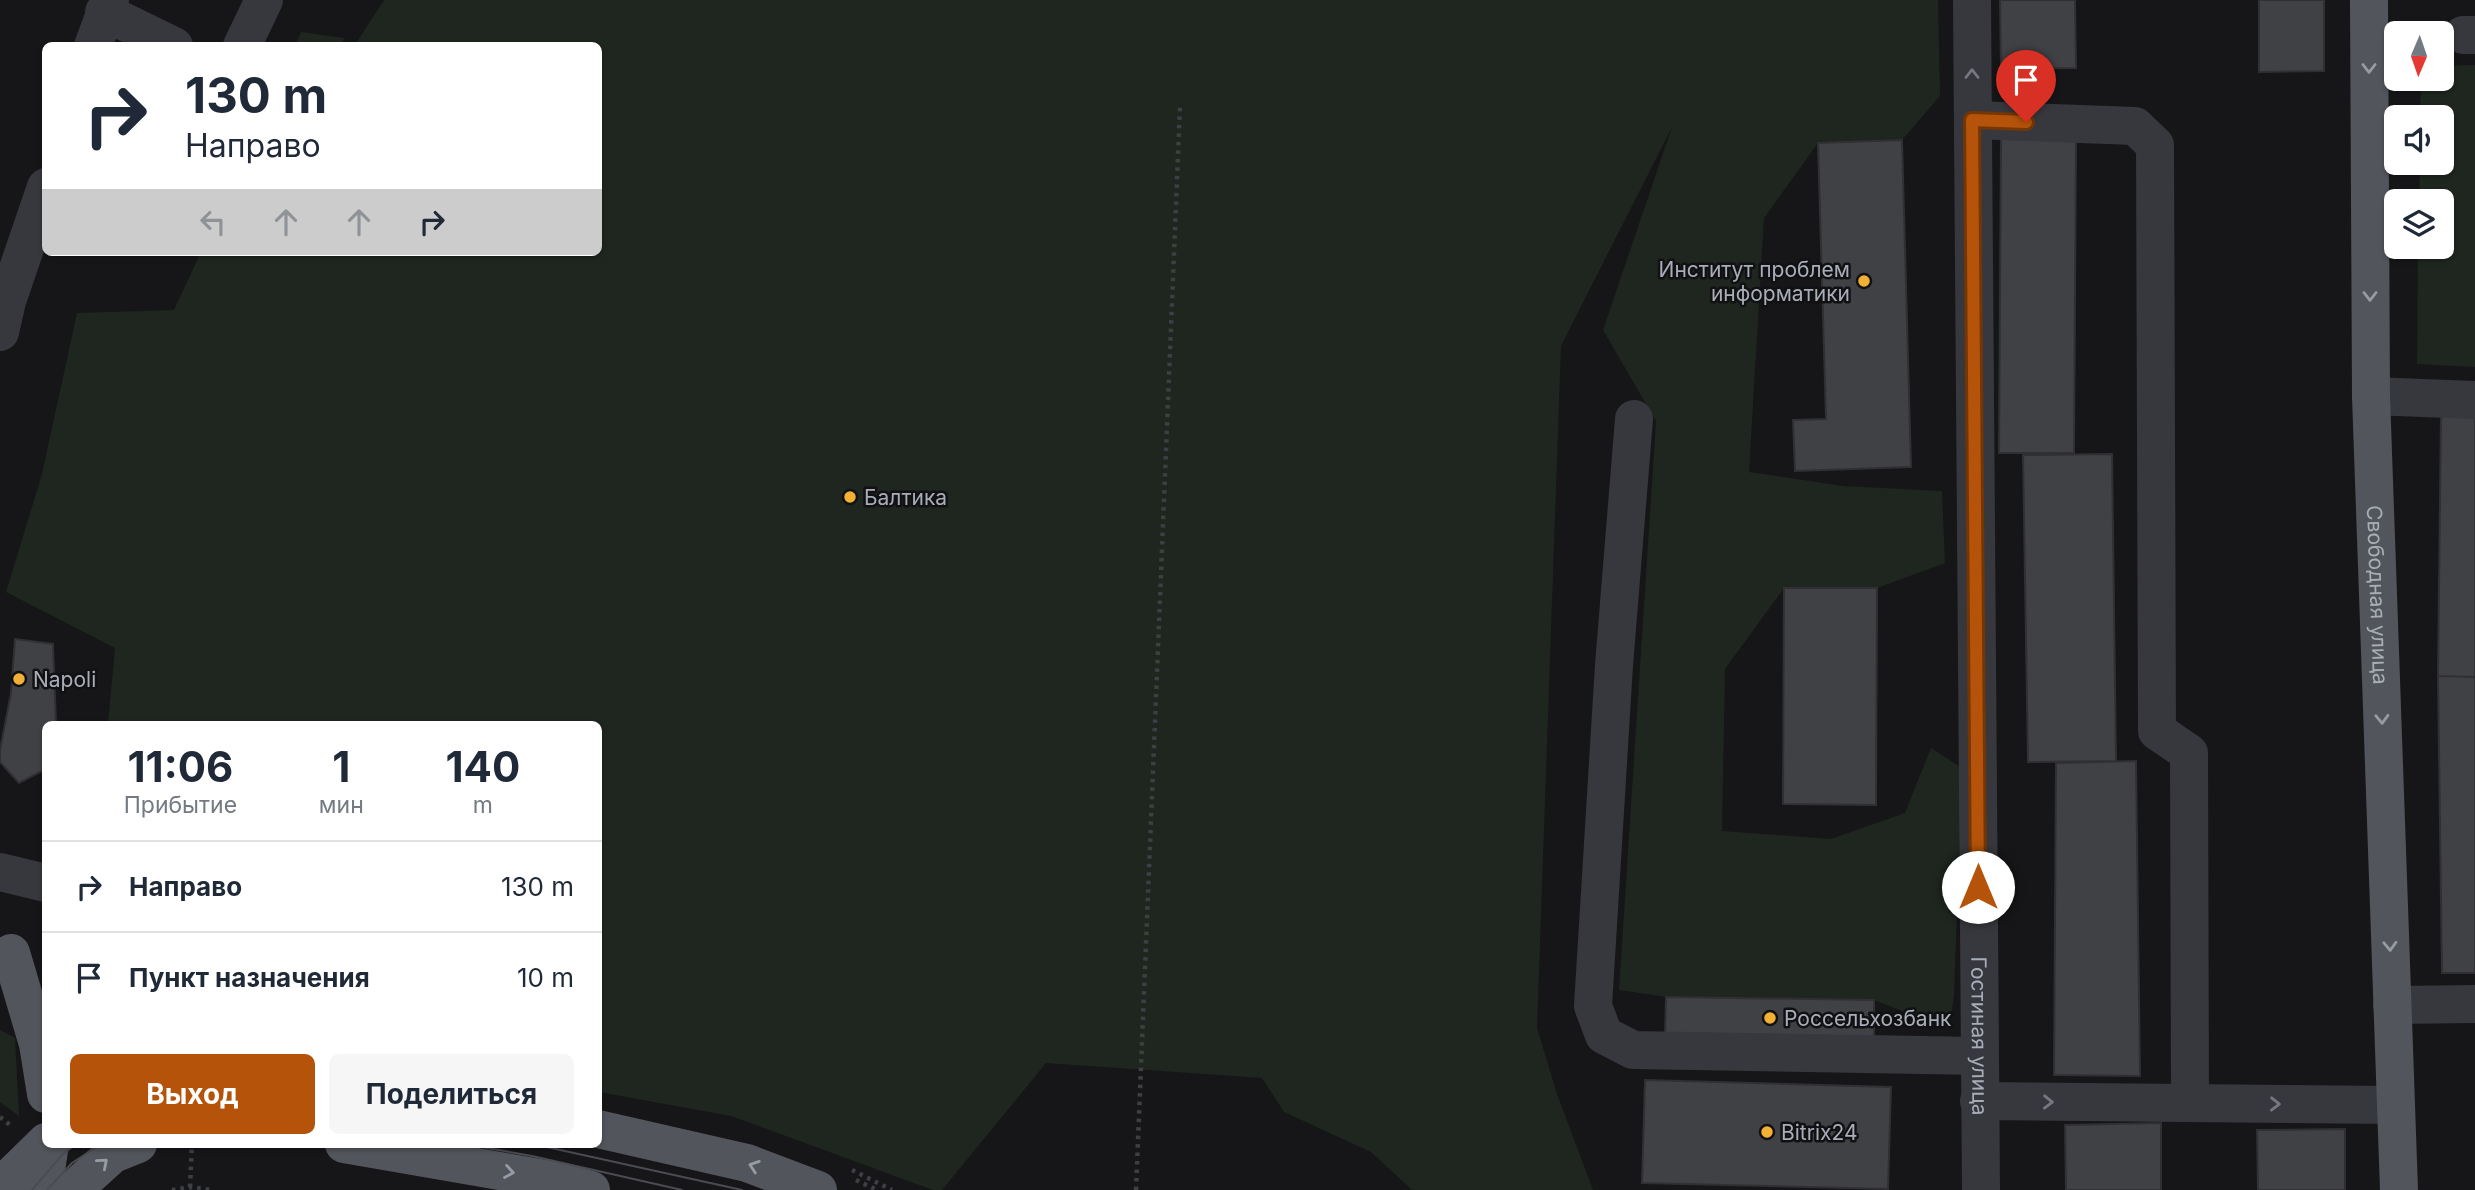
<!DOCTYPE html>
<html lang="ru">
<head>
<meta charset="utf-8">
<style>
	body { margin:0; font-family:Inter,sans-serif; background:#f6f6f7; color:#1f2937; height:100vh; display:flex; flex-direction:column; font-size:26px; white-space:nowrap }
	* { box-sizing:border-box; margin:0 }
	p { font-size:23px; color:#747a83 }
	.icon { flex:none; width:38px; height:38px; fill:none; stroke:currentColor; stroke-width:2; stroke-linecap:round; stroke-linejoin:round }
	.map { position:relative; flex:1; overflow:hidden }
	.side { position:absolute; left:42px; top:721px; width:560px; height:427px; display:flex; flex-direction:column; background:#fff; border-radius:10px; box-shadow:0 2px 5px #0004 }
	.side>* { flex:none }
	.banner { position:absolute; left:42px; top:42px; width:560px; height:214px; border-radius:10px; box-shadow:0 2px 5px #0004; background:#fff; color:#1f2937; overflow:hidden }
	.needle { width:46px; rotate:182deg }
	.controls { position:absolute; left:2384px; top:21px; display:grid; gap:14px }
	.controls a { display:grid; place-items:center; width:70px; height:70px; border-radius:10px; background:#fff; box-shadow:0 2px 5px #0004; font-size:35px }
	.pin { position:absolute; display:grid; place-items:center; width:60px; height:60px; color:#fff; margin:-72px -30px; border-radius:50% 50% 50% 0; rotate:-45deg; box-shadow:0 0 7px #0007 }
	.pin .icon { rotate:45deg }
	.me { position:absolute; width:77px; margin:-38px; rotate:0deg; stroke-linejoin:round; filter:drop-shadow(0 0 5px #0008) }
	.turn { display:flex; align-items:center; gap:24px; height:147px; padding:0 28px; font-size:32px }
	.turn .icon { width:91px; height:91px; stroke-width:2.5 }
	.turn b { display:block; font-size:49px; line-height:60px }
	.lanes { display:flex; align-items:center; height:66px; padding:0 28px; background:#0003; justify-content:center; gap:35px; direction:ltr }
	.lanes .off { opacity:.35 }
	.eta { display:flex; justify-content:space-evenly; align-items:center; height:119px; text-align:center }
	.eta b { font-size:42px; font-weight:700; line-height:49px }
	.action { display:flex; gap:14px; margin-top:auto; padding:14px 28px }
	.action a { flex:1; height:80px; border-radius:10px; background:#b45309; color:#fff; font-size:28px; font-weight:700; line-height:80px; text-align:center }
	.action a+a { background:#f6f6f7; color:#1f2937 }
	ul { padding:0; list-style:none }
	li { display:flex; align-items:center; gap:21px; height:91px; padding:0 28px; border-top:2px solid #e0e1e3 }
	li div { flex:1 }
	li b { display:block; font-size:26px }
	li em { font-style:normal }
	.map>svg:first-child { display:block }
	.green { fill:#1e261f }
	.building { fill:#404145; stroke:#303034; stroke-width:2 }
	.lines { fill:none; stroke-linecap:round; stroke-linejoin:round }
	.path { stroke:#3d3f44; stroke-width:4.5; stroke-dasharray:3.5 5; stroke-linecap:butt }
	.minor { stroke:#37383d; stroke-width:38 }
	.major { stroke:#53555c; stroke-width:38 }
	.tram { stroke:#4a4c52; stroke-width:2 }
	.oneway { stroke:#979ba6 }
	.oneway2 { stroke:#757881 }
	.route-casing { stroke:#753606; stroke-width:18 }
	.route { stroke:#b45309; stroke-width:12 }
	.poi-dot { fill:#f2b134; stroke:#111113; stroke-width:2.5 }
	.labels { text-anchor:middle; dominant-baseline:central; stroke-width:5; stroke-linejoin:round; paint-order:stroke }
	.poi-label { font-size:21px; fill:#a8adb8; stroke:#111113; text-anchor:start }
	.street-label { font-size:21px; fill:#a8adb8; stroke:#111113 }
</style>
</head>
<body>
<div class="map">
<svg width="2475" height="1190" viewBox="0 0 2475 1190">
	<rect width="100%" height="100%" fill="#161618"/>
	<path class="green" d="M384 0H1938L1940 96 1902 140 1818 143 1764 218 1749 472 1843 486 1942 491 1945 563 1877 588H1784L1725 669 1722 831 1831 839 1905 813 1931 748 1962 768 1954 996 1949 1029 1874 1000 1666 997 1619 990 1656 421 1603 330 1672 127 1561 346 1537 1028 1557 1094 1593 1190H1412L1371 1152 1284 1112 1262 1078 1046 1063 942 1190H933L731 1116 599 1092 598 724H108L115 648 6 592 42 474 77 313 174 310 201 252H598V46L355 45Z
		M301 32 344 38 342 45H295Z
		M2475 65V367L2417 364 2418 247H2441V201H2419L2420 163H2441V117H2420L2421 79H2441V66Z
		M0 1030 15 1038 19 1116 0 1102Z"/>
	<path class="building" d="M2000 0H2075L2076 68 2001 69Z
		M2259 0H2324V71L2259 72Z
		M2001 139H2076L2074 453H1999Z
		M1902 140 1911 467 1795 471 1793 420 1826 419 1818 143Z
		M2441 415H2475V677L2438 676Z
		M2112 454 2116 761 2028 762 2023 455Z
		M1784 588H1877L1876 805 1783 804Z
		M15 639 53 644 56 724H46V769L19 783 0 762V750L11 693Z
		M2438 676 2475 677V973H2442Z
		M2136 761 2140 1076 2054 1075 2056 763Z
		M1666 997 1874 1000V1038L1665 1036Z
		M1645 1080 1891 1087 1888 1189 1642 1183Z
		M2161 1123V1190H2066L2065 1125Z
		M2345 1129V1190H2258L2257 1130Z"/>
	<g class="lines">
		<path class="path" d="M0 1117 10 1125
			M852 1170 892 1190
			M856 1180 877 1190
			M190 1187 192 1144
			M172 1190 190 1187 212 1190
			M1136 1190 1180 106"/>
		<g class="minor">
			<path id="s1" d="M1972 0 1981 1190"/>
			<path d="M104 12 174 46"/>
			<path d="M2463 35H2475"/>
			<path d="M93 46 110 0"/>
			<path d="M242 46 264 0"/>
			<path d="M1973 120 2135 126 2155 145 2157 731 2189 753 2190 1103"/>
			<path d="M0 332 7 301 46 187"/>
			<path d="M2371 396 2475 400"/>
			<path d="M1634 419 1614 665 1593 1006 1604 1035 1633 1050 1979 1056"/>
			<path d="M0 872 46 883"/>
			<path d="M2392 1005 2475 1004"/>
			<path d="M1979 1101 2396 1105"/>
		</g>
		<g class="major">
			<path id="s2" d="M2369 0 2371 396 2399 1190"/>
			<path d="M11 953 38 1044 46 1094"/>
			<path d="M598 1129 747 1163 818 1190"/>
			<path d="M344 1144 563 1182 591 1190"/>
			<path d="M0 1187 46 1142"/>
			<path d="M43 1190 50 1144"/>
			<path d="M73 1190 113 1154 138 1144"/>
		</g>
		<path class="tram" d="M465 1144 532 1156 682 1190
			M533 1144 742 1190
			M32 1190 62 1155 76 1144
			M47 1190 72 1163 101 1144"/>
	</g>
	<defs><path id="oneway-chevron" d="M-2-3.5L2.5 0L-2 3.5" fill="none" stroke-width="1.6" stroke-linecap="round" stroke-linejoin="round" transform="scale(1.75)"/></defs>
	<g class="oneway">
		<use href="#oneway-chevron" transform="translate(2369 68) rotate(90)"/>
		<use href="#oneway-chevron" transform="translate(2370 296) rotate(90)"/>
		<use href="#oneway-chevron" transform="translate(2382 719) rotate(88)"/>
		<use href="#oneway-chevron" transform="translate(2390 946) rotate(88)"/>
		<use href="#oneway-chevron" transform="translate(103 1163) rotate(-41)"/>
		<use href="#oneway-chevron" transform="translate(754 1166) rotate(-161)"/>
		<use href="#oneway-chevron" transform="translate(509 1172) rotate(10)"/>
	</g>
	<g class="oneway2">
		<use href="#oneway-chevron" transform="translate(1972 74) rotate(-90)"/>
		<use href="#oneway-chevron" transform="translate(2048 1102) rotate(1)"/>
		<use href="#oneway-chevron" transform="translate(2275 1104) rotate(1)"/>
	</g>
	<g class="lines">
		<defs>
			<path id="route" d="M1978 887 1972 120 2026 122"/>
		</defs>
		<use href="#route" class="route-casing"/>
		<use href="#route" class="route"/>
	</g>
	<g class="poi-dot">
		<circle cx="1864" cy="281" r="7"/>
		<circle cx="850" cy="497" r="7"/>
		<circle cx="19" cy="679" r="7"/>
		<circle cx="1770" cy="1018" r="7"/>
		<circle cx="1767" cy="1132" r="7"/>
	</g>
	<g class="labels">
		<g class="poi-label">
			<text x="1850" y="269" text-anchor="end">Институт проблем<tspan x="1850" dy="24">информатики</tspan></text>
			<text x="864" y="497">Балтика</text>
			<text x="33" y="679">Napoli</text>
			<text x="1784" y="1018">Россельхозбанк</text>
			<text x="1781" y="1132">Bitrix24</text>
		</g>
		<g class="street-label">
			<text stroke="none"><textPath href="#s2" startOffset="595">Свободная улица</textPath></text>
			<text stroke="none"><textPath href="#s1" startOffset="1036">Гостиная улица</textPath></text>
		</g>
	</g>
</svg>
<div class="controls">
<a><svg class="needle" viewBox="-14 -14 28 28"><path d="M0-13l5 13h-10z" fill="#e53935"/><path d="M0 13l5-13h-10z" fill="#747a83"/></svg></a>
<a><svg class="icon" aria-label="sound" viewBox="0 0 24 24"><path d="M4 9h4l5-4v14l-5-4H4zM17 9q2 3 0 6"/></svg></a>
<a><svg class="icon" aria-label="layers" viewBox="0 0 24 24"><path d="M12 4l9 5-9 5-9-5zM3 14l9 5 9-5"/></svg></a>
</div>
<div class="pin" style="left:2026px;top:122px;background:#d93025"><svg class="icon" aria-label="arrive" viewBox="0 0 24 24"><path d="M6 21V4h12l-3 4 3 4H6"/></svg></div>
<svg class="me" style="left:1978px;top:887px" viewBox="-20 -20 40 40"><circle r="19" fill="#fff"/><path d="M0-13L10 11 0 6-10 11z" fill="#b45309"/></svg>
<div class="banner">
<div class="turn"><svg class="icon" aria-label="right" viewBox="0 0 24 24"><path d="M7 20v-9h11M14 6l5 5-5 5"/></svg><div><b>130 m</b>Направо</div></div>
<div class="lanes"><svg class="icon off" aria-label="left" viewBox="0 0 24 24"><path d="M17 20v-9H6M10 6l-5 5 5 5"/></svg><svg class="icon off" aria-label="ahead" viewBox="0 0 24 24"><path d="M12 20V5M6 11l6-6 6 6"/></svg><svg class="icon off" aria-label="ahead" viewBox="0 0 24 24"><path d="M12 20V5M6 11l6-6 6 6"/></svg><svg class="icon" aria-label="right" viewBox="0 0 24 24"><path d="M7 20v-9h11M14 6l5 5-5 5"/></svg></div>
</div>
<section class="side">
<div class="eta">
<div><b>11:06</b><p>Прибытие</p></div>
<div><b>1</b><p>мин</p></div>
<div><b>140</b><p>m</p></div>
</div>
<ul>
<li><svg class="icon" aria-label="right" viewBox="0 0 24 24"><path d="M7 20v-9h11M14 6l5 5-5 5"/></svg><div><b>Направо</b></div><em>130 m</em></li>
<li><svg class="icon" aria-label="arrive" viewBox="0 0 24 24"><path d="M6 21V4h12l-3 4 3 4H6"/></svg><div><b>Пункт назначения</b></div><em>10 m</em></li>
</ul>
<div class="action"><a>Выход</a><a>Поделиться</a></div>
</section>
</div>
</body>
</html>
